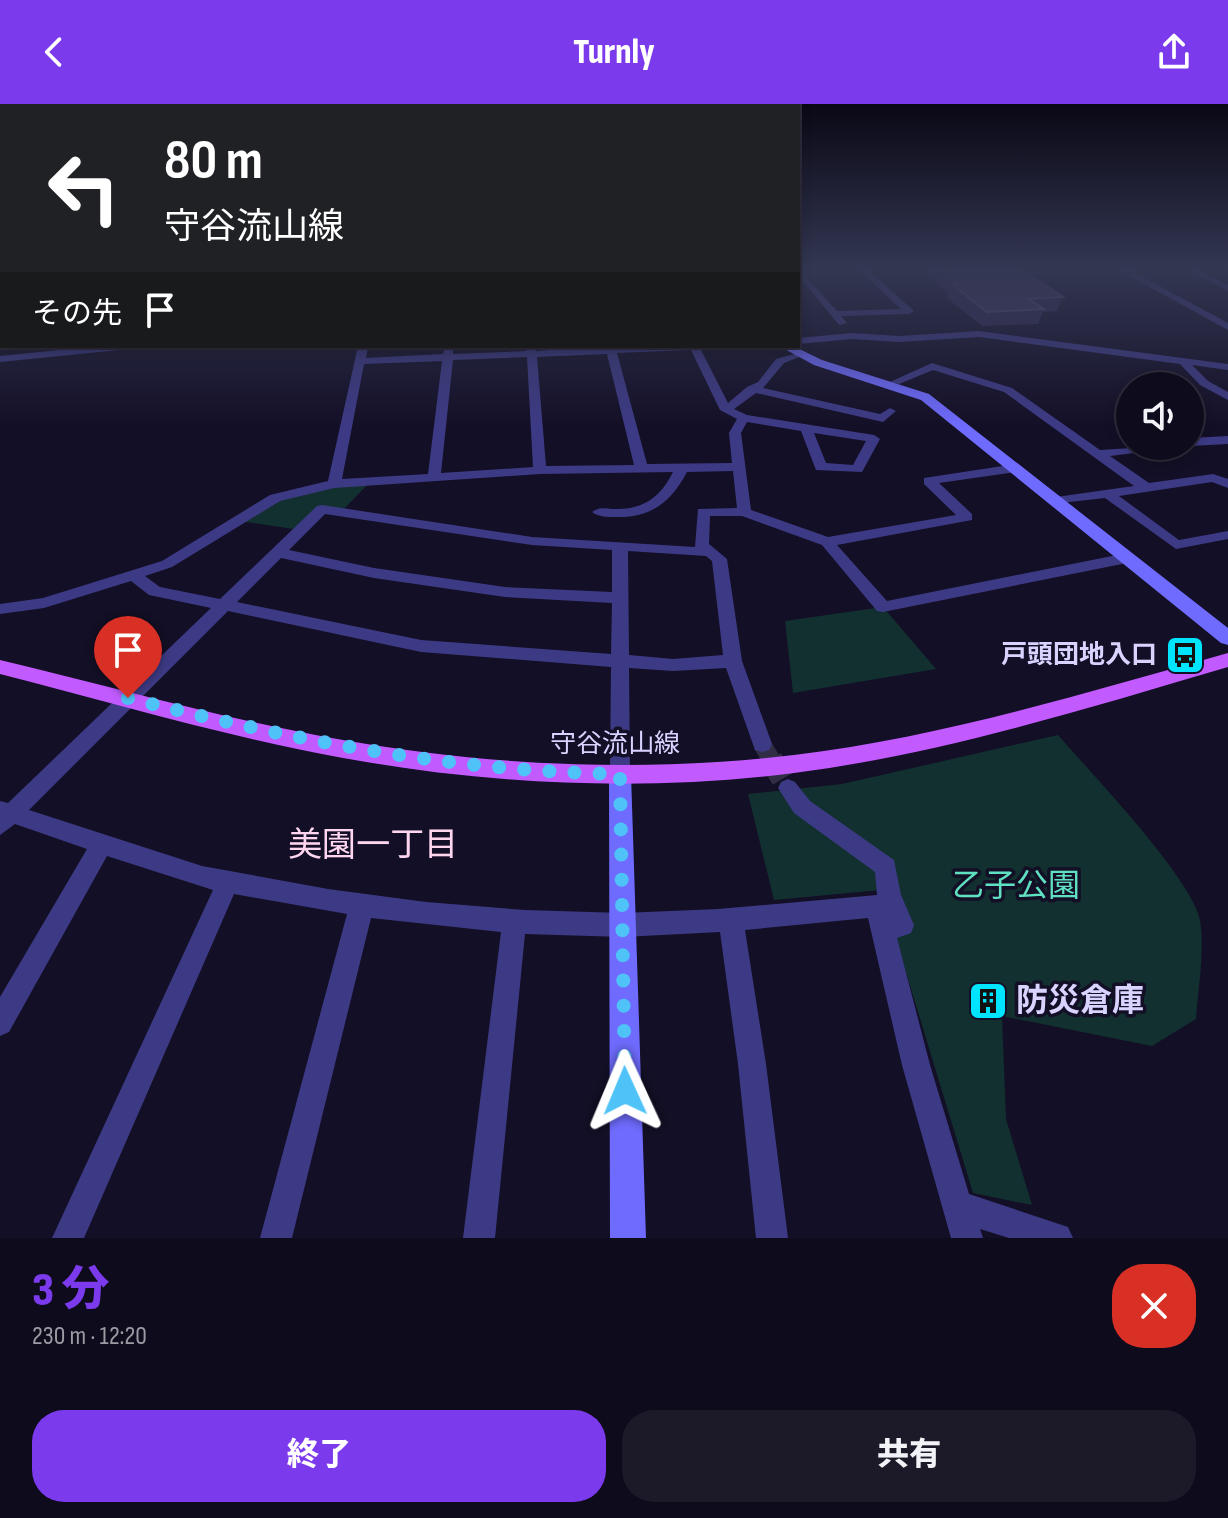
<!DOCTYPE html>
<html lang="ja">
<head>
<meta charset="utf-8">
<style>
	body { margin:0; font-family:"Sofia Sans Condensed","Noto Sans JP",sans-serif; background:#1c1929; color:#f1f3f6; height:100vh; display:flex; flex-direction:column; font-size:30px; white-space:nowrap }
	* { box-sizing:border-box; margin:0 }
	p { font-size:26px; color:#9b9ba3 }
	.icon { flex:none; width:44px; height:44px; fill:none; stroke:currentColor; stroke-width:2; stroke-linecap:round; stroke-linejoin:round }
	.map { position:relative; height:1134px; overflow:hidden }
	.drawer { display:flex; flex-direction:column; background:#0e0b1c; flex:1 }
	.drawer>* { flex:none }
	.banner { position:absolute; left:0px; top:0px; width:800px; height:244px; box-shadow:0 4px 12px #0003,0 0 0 2px #2e2b3b; background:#202124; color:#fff; overflow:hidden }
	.fabs { position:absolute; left:1116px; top:268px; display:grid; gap:16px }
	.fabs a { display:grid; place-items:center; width:88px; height:88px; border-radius:50%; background:#0e0b1c; box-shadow:0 4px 12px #0003,0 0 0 2px #2e2b3b; font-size:40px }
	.pin { position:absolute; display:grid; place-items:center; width:68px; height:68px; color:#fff; margin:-82px -34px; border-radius:50% 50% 50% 0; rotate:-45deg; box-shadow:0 0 8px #0007 }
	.pin .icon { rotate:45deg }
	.me { position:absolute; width:88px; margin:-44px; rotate:359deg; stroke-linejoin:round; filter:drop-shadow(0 0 6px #0008) }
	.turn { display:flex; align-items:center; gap:28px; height:168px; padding:0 32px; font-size:36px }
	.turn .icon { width:104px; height:104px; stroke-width:2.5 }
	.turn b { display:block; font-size:56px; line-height:68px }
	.then { display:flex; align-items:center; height:76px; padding:0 32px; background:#0003; gap:16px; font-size:30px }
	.round { display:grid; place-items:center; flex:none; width:84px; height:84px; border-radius:32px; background:#1c1929 }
	.overview { display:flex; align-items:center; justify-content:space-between; height:136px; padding:0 32px }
	h1 { font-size:48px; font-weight:800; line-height:60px; color:#7c3aed }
	.primary-button { display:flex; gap:16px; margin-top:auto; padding:16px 32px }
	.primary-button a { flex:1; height:92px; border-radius:32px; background:#7c3aed; color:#fff; font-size:32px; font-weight:800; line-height:92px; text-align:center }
	.primary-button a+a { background:#1c1929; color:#f1f3f6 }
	header { display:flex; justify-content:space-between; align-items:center; height:104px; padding:0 32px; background:#7c3aed; color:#fff; font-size:36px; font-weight:800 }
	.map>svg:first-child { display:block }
	.green { fill:#12302f }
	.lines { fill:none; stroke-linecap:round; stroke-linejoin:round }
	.street-tunnel-far1 { stroke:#312d47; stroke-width:18; stroke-dasharray:18 9; stroke-linecap:butt }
	.street-tunnel { stroke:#312d47; stroke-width:23; stroke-dasharray:23 11; stroke-linecap:butt }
	.street { fill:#3d3a85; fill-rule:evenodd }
	.secondary { fill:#6f6bff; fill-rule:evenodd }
	.primary { fill:#c25bff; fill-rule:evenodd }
	.highway { fill:#ff4fa3; fill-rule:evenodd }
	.wall { fill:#312854 }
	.building { fill:#433a66; stroke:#5a527e; stroke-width:2 }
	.route { stroke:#4fc3f7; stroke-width:14; stroke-dasharray:0 25.2 }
	.labels { text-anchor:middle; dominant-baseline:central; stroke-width:7; stroke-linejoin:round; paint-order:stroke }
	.poi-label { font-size:26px; font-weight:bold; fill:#d9d4ff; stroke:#130f26; text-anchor:end }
	.street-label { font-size:26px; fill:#d9d4ff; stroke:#130f26 }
	.near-park-label { font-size:32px; fill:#5fe0c0; stroke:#130f26 }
	.near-poi-label { font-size:32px; font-weight:bold; fill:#d9d4ff; stroke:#130f26; text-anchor:start }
	.near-neighbourhood-label { font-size:34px; fill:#ffd6f0; stroke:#130f26 }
</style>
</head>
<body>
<header><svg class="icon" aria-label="back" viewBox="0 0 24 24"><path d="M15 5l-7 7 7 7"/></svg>Turnly<svg class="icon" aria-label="share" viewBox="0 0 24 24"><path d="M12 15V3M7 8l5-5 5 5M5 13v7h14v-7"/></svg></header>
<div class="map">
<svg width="1228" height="1134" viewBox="0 0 1228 1134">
	<rect width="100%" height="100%" fill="#130f26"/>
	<path class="green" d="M371 377 341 408 322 405 300 426 240 417 275 394Z
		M883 503 936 565 793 589 785 517Z
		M1058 631C1090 668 1192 774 1200 816 1205 847 1198 884 1196 915L1152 942 1002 912 1006 1015 1032 1101 973 1089 881 786 774 796 748 690 842 680Z"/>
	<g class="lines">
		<path class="street-tunnel-far1" d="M762 640 772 657"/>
		<path class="street-tunnel" d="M771 655 788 684"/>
		<path class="street" d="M798 164 837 207 901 205 857 164H866L914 207 909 210 841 212 847 219 839 221 798 171Z
			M1115 164H1126L1228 219V226Z
			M1184 164H1195L1228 181V187Z
			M0 217H2V223H0Z
			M979 227 1228 260V266L1192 261 1208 277 1228 288V296L1200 281 1180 260 979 233 899 238 852 235 798 240V234L852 229 899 232Z
			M99 242H134L129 245 0 258V252Z
			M358 242H368L366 254 443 250 445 242H453V250L526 247V242H536V247L605 242H724L701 246 728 299 747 283 758 278 776 255 802 248V252L784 259 763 284 880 310 890 304 896 307 883 318 756 289 734 305 747 311 874 331 880 335 862 368 816 366 801 327 747 318 741 329 751 406 828 433 956 411 924 380V374L1016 360 1022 364 1016 368 939 379 972 410V416L837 441 887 497 1127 449 1135 454 1127 459 883 508 877 507 822 441 742 412H710L709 440 727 455 742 557 772 640 769 646 762 648 755 646 726 564 673 567 629 564 630 670 627 676 620 678 613 676 610 670 611 563 421 548 228 507 29 706 202 762 328 785 426 798 525 806 623 809 718 805 877 791 875 768 794 709 778 684 781 678 788 675 795 678 810 697 894 756 901 791 914 821 911 829 897 834 930 961 969 1090 1068 1123 1073 1134H1009L980 1125 983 1134H951L902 961 868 814 745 826 766 960 788 1134H756L738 960 720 828 623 833 525 830 495 1134H463L501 828 371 814 292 1134H260L347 810 234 790 84 1134H52L213 786 107 752 9 928 0 932V893L87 745 15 720 0 731V697L8 699 211 504 149 491 131 477 44 504 0 510V500L43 494 162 457 270 391 328 377ZM691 246 720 306 737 315 729 329 732 359 647 360 617 249ZM607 250 634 361 546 362 537 253ZM527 253 533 363 441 369 453 256ZM442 257 428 370 342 375 364 260ZM814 329 866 337 853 361 826 359ZM733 367 737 404 698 405 695 443 532 433 322 401 317 402 220 495 160 483 145 472 172 463 280 397 334 384 540 370 673 368C661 392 645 405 617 405 607 405 600 402 592 408 599 413 607 413 616 413 651 414 671 398 687 368ZM325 410 532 441 612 446V488L505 483 374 464 289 446ZM628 447 706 452 712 457 723 551 673 555 629 551ZM281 454 374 474 505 493 612 499 611 550 421 536 237 498Z
			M932 259 1012 284 1100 346 1164 342 1158 346 1110 352 1149 379 1213 370 1228 375V384L1212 378 1119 392 1179 436 1228 427V435L1176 445 1105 394 1051 400V394L1056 393 1134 382 1004 288 933 266 899 280 890 278Z
			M1228 332V340L1190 342V334Z"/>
		<path class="secondary" d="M779 242H793L822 256 929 290 1228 524V541L1221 539 921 296 814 261Z
			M620 661 628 663 631 670 646 1134H610L609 670 612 663Z"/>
		<path class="primary" d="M1228 549V563C1085 605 942 650 794 669 645 688 491 681 343 654 227 633 114 599 0 570V556C114 583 227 616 343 636 491 662 644 669 794 651 942 633 1085 589 1228 549Z"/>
		<path class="highway" d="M0 195H2V203H0Z"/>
	</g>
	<path class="wall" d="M925 164H1018L1063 193 1057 207 1043 208 1038 220 982 222 947 194 949 189 924 168Z"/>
	<path class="building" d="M939 164H1018L1063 193 1028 195 1044 205 987 208 952 180H959Z"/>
	<linearGradient id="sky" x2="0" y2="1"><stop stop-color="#0a0815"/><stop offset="0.51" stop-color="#333752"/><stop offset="1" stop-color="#333752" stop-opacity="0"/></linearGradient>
	<rect width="1228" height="323" fill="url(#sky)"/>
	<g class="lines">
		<path class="route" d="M128 594C295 636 446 667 620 670L625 987"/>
	</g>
	<defs>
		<symbol id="bus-square" viewBox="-11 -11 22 22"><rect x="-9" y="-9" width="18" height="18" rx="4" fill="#00e5ff" stroke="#130f26"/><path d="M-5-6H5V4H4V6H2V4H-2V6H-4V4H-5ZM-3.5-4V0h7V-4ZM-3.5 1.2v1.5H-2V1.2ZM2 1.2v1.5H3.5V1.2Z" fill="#111"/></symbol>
		<symbol id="building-square" viewBox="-11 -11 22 22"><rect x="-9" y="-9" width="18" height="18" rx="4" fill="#00e5ff" stroke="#130f26"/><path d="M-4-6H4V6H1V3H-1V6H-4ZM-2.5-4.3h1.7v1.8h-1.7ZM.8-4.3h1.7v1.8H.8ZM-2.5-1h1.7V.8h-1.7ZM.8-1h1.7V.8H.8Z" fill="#111"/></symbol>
	</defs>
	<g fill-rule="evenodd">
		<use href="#bus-square" x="1163" y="529" width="44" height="44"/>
		<use href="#building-square" x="966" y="875" width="44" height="44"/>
	</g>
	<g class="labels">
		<g class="poi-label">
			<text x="1157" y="551">戸頭団地入口</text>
		</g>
		<g class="street-label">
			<text x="615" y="640">守谷流山線</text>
		</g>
		<g class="near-park-label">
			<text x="1016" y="782">乙子公園</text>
		</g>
		<g class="near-poi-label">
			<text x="1016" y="897">防災倉庫</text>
		</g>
		<g class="near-neighbourhood-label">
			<text x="373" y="741">美園一丁目</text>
		</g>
	</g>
</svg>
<div class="fabs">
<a><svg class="icon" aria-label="sound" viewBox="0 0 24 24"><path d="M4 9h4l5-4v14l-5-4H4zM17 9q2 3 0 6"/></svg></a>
</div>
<div class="pin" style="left:128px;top:594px;background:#d93025"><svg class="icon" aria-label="arrive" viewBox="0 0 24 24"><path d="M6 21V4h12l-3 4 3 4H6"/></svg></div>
<svg class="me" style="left:625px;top:987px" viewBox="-20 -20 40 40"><path d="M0-17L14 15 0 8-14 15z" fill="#4fc3f7" stroke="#fff" stroke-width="4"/></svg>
<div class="banner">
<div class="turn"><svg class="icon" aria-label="left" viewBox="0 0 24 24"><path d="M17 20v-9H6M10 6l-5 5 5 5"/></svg><div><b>80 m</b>守谷流山線</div></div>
<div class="then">その先<svg class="icon" aria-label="arrive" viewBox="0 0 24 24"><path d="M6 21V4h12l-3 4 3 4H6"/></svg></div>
</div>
</div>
<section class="drawer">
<div class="overview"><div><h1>3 分</h1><p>230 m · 12:20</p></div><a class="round" style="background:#d93025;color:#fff"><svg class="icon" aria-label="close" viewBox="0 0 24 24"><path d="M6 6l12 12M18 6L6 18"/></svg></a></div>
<div class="primary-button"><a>終了</a><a>共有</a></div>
</section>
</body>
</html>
